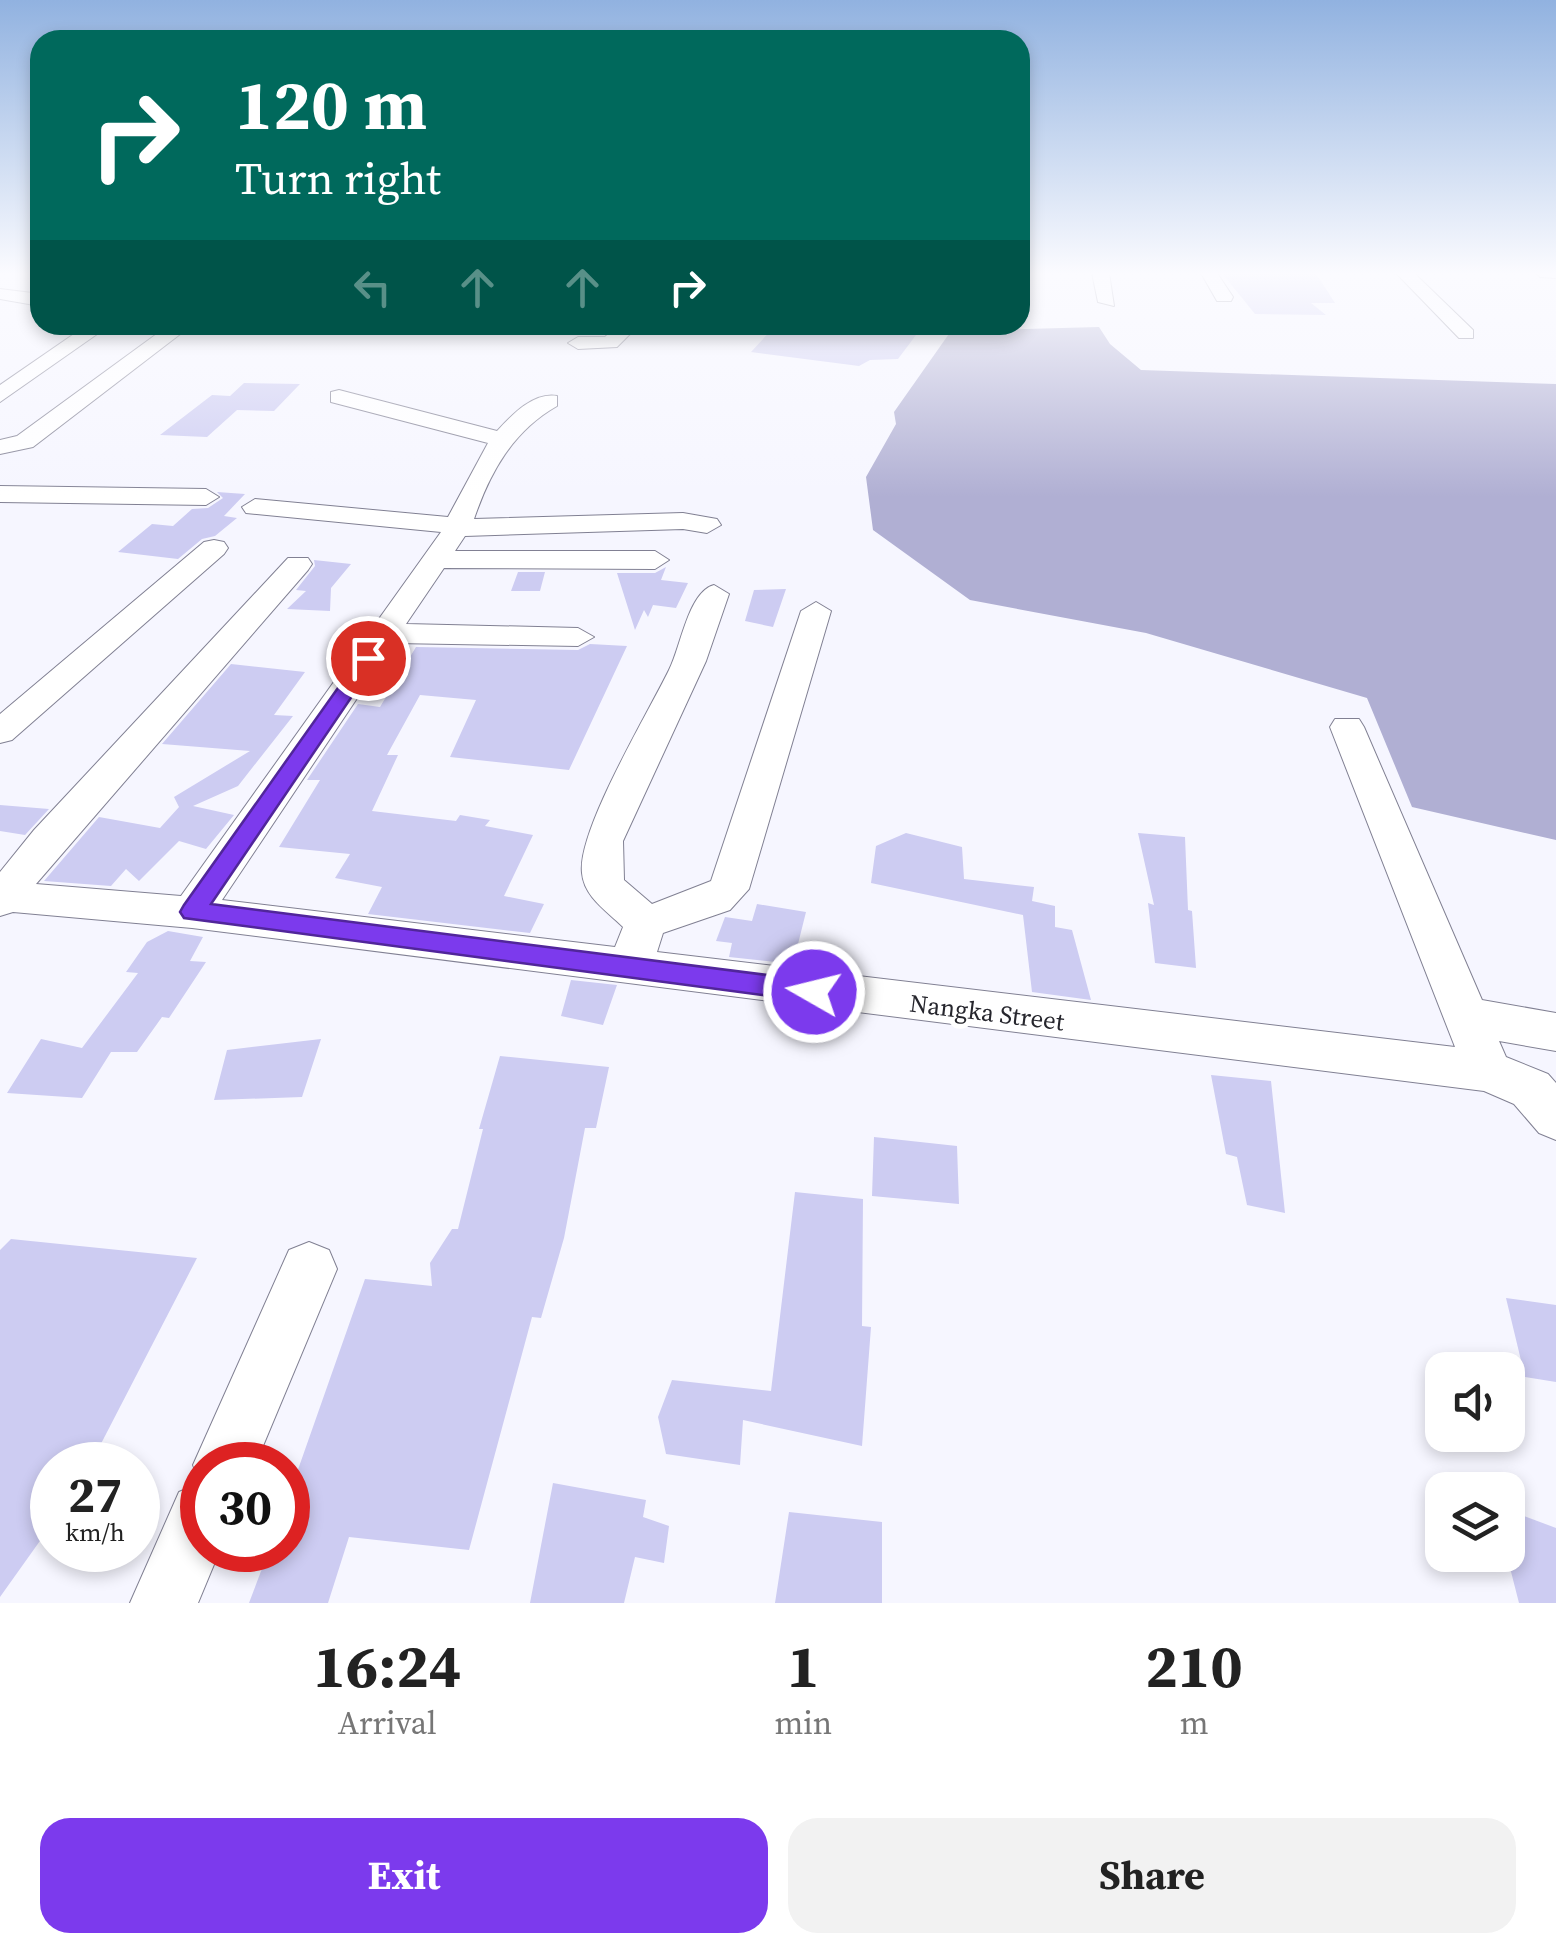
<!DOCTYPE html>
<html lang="en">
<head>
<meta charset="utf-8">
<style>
	body { margin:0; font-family:"Source Serif 4",serif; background:#f2f2f2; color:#222; height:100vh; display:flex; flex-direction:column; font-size:38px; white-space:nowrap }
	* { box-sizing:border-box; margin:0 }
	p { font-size:32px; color:#767676 }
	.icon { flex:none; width:55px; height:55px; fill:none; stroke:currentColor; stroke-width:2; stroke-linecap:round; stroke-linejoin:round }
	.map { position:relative; height:1603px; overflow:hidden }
	.details { display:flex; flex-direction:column; background:#fff; flex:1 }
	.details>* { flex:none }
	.top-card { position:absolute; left:30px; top:30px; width:1000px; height:305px; border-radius:30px; box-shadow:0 5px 15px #0003; background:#00695c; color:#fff; overflow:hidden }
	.tools { position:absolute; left:1425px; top:1352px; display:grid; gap:20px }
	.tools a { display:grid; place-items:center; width:100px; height:100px; border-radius:20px; background:#fff; box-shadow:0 5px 15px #0003; font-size:50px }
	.speed { position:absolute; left:30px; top:1442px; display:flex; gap:20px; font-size:50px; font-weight:700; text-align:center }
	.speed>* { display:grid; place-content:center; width:130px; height:130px; border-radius:50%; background:#fff; box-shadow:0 5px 15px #0003; line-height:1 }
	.speed small { font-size:25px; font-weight:400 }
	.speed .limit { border:15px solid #d22; background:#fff; color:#111 }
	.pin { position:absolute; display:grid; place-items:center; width:85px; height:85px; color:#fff; margin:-42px; border:5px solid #fff; border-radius:50%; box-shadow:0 2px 10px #0007 }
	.me { position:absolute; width:110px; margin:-55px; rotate:278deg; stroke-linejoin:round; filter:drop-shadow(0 0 8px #0008) }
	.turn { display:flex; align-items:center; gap:35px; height:210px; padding:0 40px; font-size:45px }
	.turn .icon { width:130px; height:130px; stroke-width:2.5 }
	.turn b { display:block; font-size:70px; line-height:85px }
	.lanes { display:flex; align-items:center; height:95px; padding:0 40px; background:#0003; justify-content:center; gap:50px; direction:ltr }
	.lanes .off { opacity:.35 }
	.eta { display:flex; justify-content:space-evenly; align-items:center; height:170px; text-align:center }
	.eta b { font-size:60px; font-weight:700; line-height:70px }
	.action { display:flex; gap:20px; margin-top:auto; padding:20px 40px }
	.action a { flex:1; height:115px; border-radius:30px; background:#7c3aed; color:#fff; font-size:40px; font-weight:700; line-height:115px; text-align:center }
	.action a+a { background:#f2f2f2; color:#222 }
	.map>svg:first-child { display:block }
	.water { fill:#b0afd3 }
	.building { fill:#cdccf2 }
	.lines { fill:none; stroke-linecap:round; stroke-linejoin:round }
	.minor-casing { stroke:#818093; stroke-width:2 }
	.minor { fill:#fff; fill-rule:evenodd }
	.route { fill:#7c3aed; stroke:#51269a; stroke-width:2.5 }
	.labels { text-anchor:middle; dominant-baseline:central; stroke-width:10; stroke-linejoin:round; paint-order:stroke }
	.street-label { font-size:25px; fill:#26262d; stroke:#fff }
</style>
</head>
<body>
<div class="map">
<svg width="1556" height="1603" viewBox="0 0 1556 1603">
	<rect width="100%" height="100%" fill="#f6f6ff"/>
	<path class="water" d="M1099 327 1110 344 1141 370 1556 384V840L1412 807 1367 698 1146 633 970 600 873 530 866 477 896 424 894 412 951 331Z"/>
	<path class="building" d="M1221 272H1315L1335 303H1311L1326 315 1255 314Z
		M776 325H852L916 335 898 359 870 360 859 366 751 352Z
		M244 383 300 384 274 411 237 410 207 437 160 435 212 395 230 396Z
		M217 492 245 494 224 516 237 518 215 536 202 539 178 559 118 552 152 524 173 526 192 509 208 508 223 498Z
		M314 560 351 564 331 588 330 611 287 609 306 591 296 590 315 566Z
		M666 567 661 580 688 583 676 608 653 605 648 617 644 610 635 630 617 573H655Z
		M518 572H545L540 591H511Z
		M786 589 773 627 745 621 754 590Z
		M590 644 627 646 569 770 450 757 476 700 420 695 387 755H398L372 811 456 821 460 815 490 820 485 826 533 835 504 896 544 904 530 933 368 914 382 887 335 878 350 854 279 847 320 780H307L358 704 380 707 416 647 578 650Z
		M231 664 305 672 274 715 293 716 238 786 193 806 234 815 206 849 179 841 139 881 126 869 111 886 44 881 99 817 160 828 179 807 174 797 250 751 162 744Z
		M0 805 49 809 25 835 0 831Z
		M906 833 962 847 964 879 1034 887 1032 901 1055 906V927L1072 930 1091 1000 1032 992 1023 915 871 883 876 846Z
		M1138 833 1185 837 1188 910 1192 911 1196 968 1155 963 1148 903 1154 905Z
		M757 904 806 912 793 964 729 957 732 943 716 941 725 917 752 921Z
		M168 931 203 937 190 961 206 962 169 1018 162 1017 137 1052H111L82 1098 7 1093 41 1039 82 1048 138 973 126 972 147 942Z
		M571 980 617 985 603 1025 561 1016Z
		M321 1039 302 1097 214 1100 227 1050Z
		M500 1056 609 1067 596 1128H585L564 1238 541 1318 532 1317 469 1550 349 1537 328 1603H249L269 1550H288V1498L365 1279 432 1286 430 1263 452 1229H458L483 1129H479Z
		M1211 1075 1271 1081 1285 1213 1247 1205 1237 1157 1226 1154Z
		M874 1137 957 1146 959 1204 872 1196Z
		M795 1192 863 1199 862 1326 871 1327 862 1446 743 1420 740 1465 666 1454 658 1417 672 1380 771 1391Z
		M11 1239 197 1258 90 1465H52V1524L0 1597V1250Z
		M1506 1298 1556 1305V1382L1525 1377Z
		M553 1483 646 1500 643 1517 669 1526 664 1563 635 1557 624 1603H530Z
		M1508 1510 1556 1528V1603H1519L1508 1560Z
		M789 1512 882 1522V1603H775Z"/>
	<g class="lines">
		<defs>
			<path id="minor" d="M1092 273H1109L1114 306 1098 302Z
				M1201 273H1217L1233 297 1231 301H1217Z
				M1396 273H1414L1473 330V338H1459Z
				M1537 273H1556V278L1540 277Z
				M0 289 40 294V306L0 299Z
				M87 325H110L0 402V385Z
				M169 325H192L33 447 0 454V440L17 436Z
				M618 325H639L617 347 578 349 568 343 578 337H605Z
				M339 390 497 431C512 415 533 392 557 396V406C513 431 490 472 474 519L683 513 717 519 721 525 707 533 683 529 465 536 455 551H655L669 560 655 569 444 568 406 624 578 628 594 637 578 646 394 643 222 900 615 947 623 927C607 911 584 897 582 873 577 831 648 713 669 670 681 647 688 592 714 585L729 594 706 661 623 841 624 880 652 904 711 881 801 611 816 602 831 611 749 889 730 910 663 933 657 952 1455 1047 1330 727 1335 719H1359L1364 727 1482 1000 1556 1013V1051L1499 1041 1506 1057 1548 1074 1556 1083V1140L1539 1133 1514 1104 1484 1091 192 928 13 912 0 916V872L34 830 288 558H308L312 564 308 570 36 884 181 896 441 532 246 513 242 507 255 499 448 517 488 443 331 402V392Z
				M0 486 206 489 219 497 206 505 0 502Z
				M214 540 224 542 228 548 224 554 12 740 0 743V714L204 542Z
				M309 1242 329 1250 337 1269 255 1465H202V1550H220L198 1603H130L179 1492 200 1483 193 1465 289 1250Z"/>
		</defs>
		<use href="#minor" class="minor-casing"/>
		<use href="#minor" class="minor"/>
	</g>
	<linearGradient id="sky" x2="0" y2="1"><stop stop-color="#91b2e0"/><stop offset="0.55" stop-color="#fbfbff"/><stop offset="1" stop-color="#fbfbff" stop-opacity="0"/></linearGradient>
	<rect width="1556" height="497" fill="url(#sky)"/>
	<path class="route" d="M368 652 378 658 211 904 814 981 824 984 828 992 824 999 814 1002 184 918 180 912 184 905 362 654Z"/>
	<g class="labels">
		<g class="street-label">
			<text transform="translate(987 1012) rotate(7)">Nangka Street</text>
		</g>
	</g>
</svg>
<div class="tools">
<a><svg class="icon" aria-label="sound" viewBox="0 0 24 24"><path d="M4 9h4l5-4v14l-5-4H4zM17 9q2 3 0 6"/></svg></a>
<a><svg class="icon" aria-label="layers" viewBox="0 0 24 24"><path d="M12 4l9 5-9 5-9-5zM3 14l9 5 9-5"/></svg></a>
</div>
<div class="speed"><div>27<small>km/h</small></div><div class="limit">30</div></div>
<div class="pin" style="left:368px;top:658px;background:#d93025"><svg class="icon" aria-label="arrive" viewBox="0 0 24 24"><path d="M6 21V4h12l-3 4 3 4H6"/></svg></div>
<svg class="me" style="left:814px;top:992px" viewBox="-20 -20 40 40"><circle r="17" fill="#7c3aed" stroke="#fff" stroke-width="3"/><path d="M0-11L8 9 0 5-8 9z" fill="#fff"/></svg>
<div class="top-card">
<div class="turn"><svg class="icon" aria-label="right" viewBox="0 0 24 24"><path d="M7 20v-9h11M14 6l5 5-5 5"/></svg><div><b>120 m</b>Turn right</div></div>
<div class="lanes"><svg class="icon off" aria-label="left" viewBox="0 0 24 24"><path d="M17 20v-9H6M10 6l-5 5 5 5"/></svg><svg class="icon off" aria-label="ahead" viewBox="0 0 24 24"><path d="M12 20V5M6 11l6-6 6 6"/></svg><svg class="icon off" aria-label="ahead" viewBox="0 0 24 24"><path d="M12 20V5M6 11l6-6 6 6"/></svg><svg class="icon" aria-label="right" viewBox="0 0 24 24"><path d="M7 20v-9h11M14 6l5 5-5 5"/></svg></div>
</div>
</div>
<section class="details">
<div class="eta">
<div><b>16:24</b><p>Arrival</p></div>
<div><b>1</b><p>min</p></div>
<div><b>210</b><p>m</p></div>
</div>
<div class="action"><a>Exit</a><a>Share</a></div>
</section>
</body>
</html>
